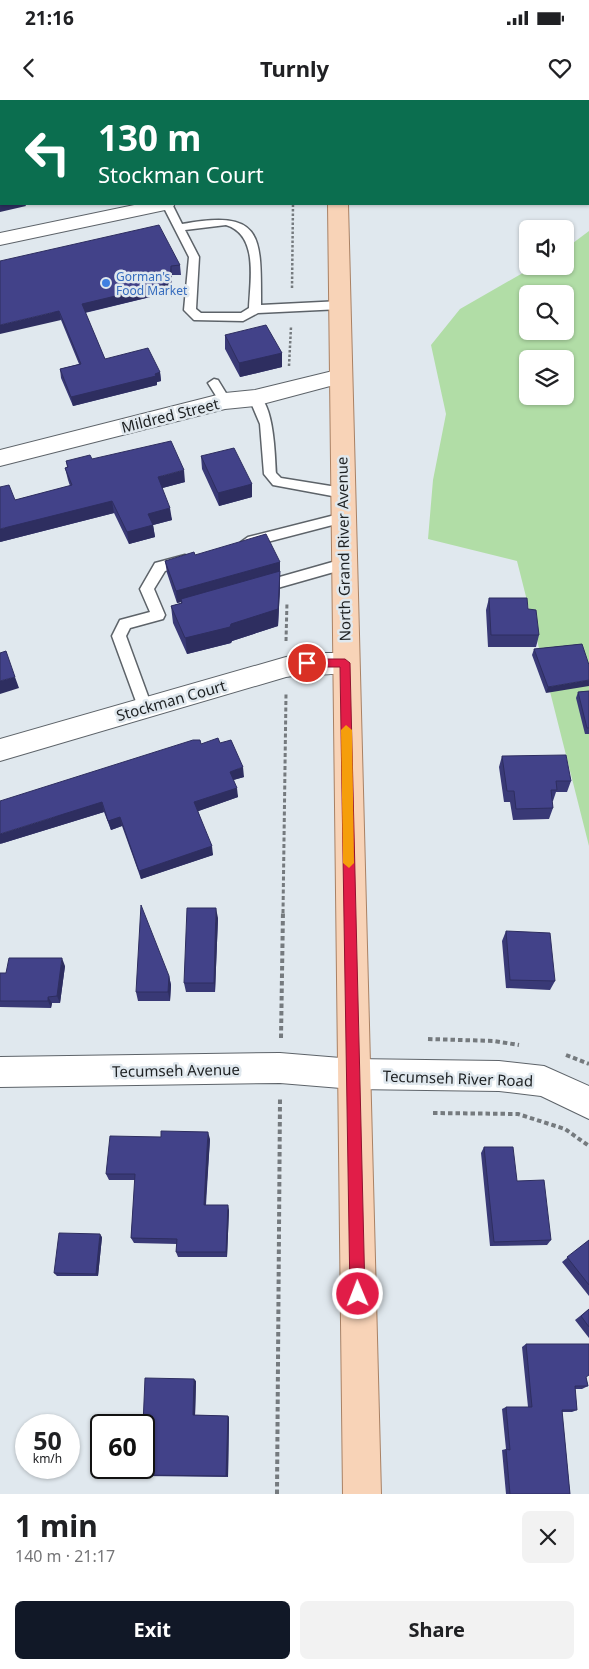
<!DOCTYPE html>
<html lang="en">
<head>
<meta charset="utf-8">
<style>
	body { margin:0; font-family:"Noto Sans",sans-serif; background:#f2f2f2; color:#202124; height:100vh; display:flex; flex-direction:column; font-size:19px; white-space:nowrap }
	* { box-sizing:border-box; margin:0 }
	p { font-size:16px; color:#757577 }
	.icon { flex:none; width:28px; height:28px; fill:none; stroke:currentColor; stroke-width:2; stroke-linecap:round; stroke-linejoin:round }
	.map { position:relative; height:1394px; overflow:hidden }
	.panel { display:flex; flex-direction:column; background:#fff; flex:1 }
	.panel>* { flex:none }
	.guide { position:absolute; left:0px; top:0px; width:590px; height:105px; box-shadow:0 1px 4px #0004; background:#0b6e4f; color:#fff; overflow:hidden }
	.fabs { position:absolute; left:519px; top:120px; display:grid; gap:10px }
	.fabs a { display:grid; place-items:center; width:55px; height:55px; border-radius:8px; background:#fff; box-shadow:0 1px 4px #0004; font-size:25px }
	.speed { position:absolute; left:15px; top:1314px; display:flex; gap:10px; font-size:25px; font-weight:700; text-align:center }
	.speed>* { display:grid; place-content:center; width:65px; height:65px; border-radius:50%; background:#fff; box-shadow:0 1px 4px #0004; line-height:1 }
	.speed small { font-size:12px; font-weight:400 }
	.speed .limit { border:2px solid #111; border-radius:8px; background:#fff; color:#111 }
	.pin { position:absolute; display:grid; place-items:center; width:42px; height:42px; color:#fff; margin:-21px; border:2px solid #fff; border-radius:50%; box-shadow:0 1px 5px #0007 }
	.me { position:absolute; width:55px; margin:-28px; rotate:359deg; stroke-linejoin:round; filter:drop-shadow(0 0 4px #0008) }
	.turn { display:flex; align-items:center; gap:18px; height:105px; padding:0 15px; font-size:22px }
	.turn .icon { width:65px; height:65px; stroke-width:2.5 }
	.turn b { display:block; font-size:35px; line-height:42px }
	.round { display:grid; place-items:center; flex:none; width:52px; height:52px; border-radius:8px; background:#f2f2f2 }
	.head { display:flex; align-items:center; justify-content:space-between; height:85px; padding:0 15px }
	h1 { font-size:30px; font-weight:700; line-height:38px }
	.action { display:flex; gap:10px; margin-top:auto; padding:10px 15px }
	.action a { flex:1; height:58px; border-radius:8px; background:#111827; color:#fff; font-size:20px; font-weight:700; line-height:58px; text-align:center }
	.action a+a { background:#f2f2f2; color:#202124 }
	.status { display:flex; justify-content:space-between; align-items:center; height:35px; padding:0 25px; background:#fff; direction:ltr }
	.status svg { height:14px; fill:currentColor }
	header { display:flex; justify-content:space-between; align-items:center; height:65px; padding:0 15px; background:#fff; font-size:22px; font-weight:700 }
	.map>svg:first-child { display:block }
	.green { fill:#b1dda6; fill-rule:evenodd }
	.lines { fill:none; stroke-linecap:round; stroke-linejoin:round }
	.service-casing { stroke:#5d6369; stroke-width:3 }
	.minor-casing { stroke:#5d6369; stroke-width:2 }
	.primary-casing { stroke:#a98164; stroke-width:2 }
	.path-far2 { stroke:#757a7e; stroke-width:2.5; stroke-dasharray:2.5 2; stroke-linecap:butt }
	.path-far1 { stroke:#757a7e; stroke-width:3; stroke-dasharray:4 2.5; stroke-linecap:butt }
	.path { stroke:#757a7e; stroke-width:4; stroke-dasharray:4.5 3; stroke-linecap:butt }
	.service { fill:#fff; fill-rule:evenodd }
	.minor { fill:#fff; fill-rule:evenodd }
	.primary { fill:#f8d3b7; fill-rule:evenodd }
	.wall { fill:#393976 }
	.shaded-wall { fill:#2e2e60 }
	.building { fill:#424289; stroke:#2e2e60 }
	.route { fill:#e11d48; stroke:#92132f }
	.slow { fill:#f59e0b }
	.shop-dot { fill:#3f7fe0; stroke:#e0e8ee; stroke-width:2 }
	.labels { text-anchor:middle; dominant-baseline:central; stroke-width:5; stroke-linejoin:round; paint-order:stroke }
	.far-shop-label { font-size:12px; fill:#366cbe; stroke:#e0e8ee; text-anchor:start }
	.street-label { font-size:15px; fill:#1d2022; stroke:#e0e8ee }
</style>
</head>
<body>
<div class="status"><b>21:16</b><svg viewBox="0 0 49 12"><path d="M0 12V9h3v3zM5 12V6h3v6zM10 12V3h3v9zM15 12V0h3v12zM26 1h20v11H26zM47 4h2v5h-2z"/></svg></div>
<header><svg class="icon" aria-label="back" viewBox="0 0 24 24"><path d="M15 5l-7 7 7 7"/></svg>Turnly<svg class="icon" aria-label="heart" viewBox="0 0 24 24"><path d="M12 20l-8-8c-3-5 5-10 8-4 3-6 11-1 8 4z"/></svg></header>
<div class="map">
<svg width="589" height="1394" viewBox="0 0 589 1394">
	<rect width="100%" height="100%" fill="#e0e8ee"/>
	<path class="green" d="M386 0H589V39V1Z
		M589 131V746L517 461 428 439 433 380 446 314 431 245 460 209 535 166H565V149ZM528 194H565V231H528ZM528 259H565V296H528Z"/>
	<g class="lines">
		<defs>
			<path id="service" d="M0 18H1V24H0Z
				M162 104H172L182 124C263 109 261 135 261 205L341 201 347 205 341 209 258 213 243 221 194 220 184 210 189 157ZM226 125C259 135 250 181 249 208L241 213H201L196 209 199 157 185 130Z
				M214 279 218 280 229 298 231 301 229 304H221L208 283Z
				M255 294C274 299 275 356 276 373L281 378 343 388 349 393 347 396 343 398 273 385 264 374 260 324 249 298Z
				M343 413 349 418 348 421 248 447 241 442 248 437Z
				M185 455 192 460 190 464 165 471 154 489 165 515 163 519 130 528 126 536 152 607 150 611H140L138 607 112 536 120 520 150 512 140 489 155 463Z
				M343 459 350 464 348 468 260 493 253 488 255 484Z"/>
			<path id="minor" d="M139 104H175L172 108 165 110 0 145V133Z
				M341 269 349 271 352 276 349 281 255 306 225 309 0 366V350L225 293 255 290Z
				M307 553H345L354 556 358 563 354 570C334 577 308 573 286 577L0 661V639L286 557Z
				M280 953 353 959 499 961 544 966 589 986V1019L541 996 499 991 353 989 280 983 0 987V957Z"/>
			<path id="primary" d="M329 0H347V1H329Z
				M328 104H348L381 1394H343Z"/>
		</defs>
		<use href="#service" class="service-casing"/>
		<use href="#minor" class="minor-casing"/>
		<use href="#primary" class="primary-casing"/>
		<path class="path-far2" d="M292 188 293 104
			M289 266 291 227"/>
		<path class="path-far1" d="M286 541 287 502
			M283 813 286 594"/>
		<path class="path" d="M281 938 283 811
			M428 939 494 941 519 945
			M566 955 589 964
			M433 1013 518 1014 565 1029 589 1046
			M277 1394 280 999"/>
		<use href="#service" class="service"/>
		<use href="#minor" class="minor"/>
		<use href="#primary" class="primary"/>
	</g>
	<path class="wall" d="M0 161 180 165 181 175H172L171 192 85 213 105 259 160 272 161 281 157 282V285L73 306 61 278 60 269 79 264 61 220Z
		M225 235 282 253V267L240 277 225 249Z
		M201 356 252 384V397L219 406 202 369Z
		M92 359 185 382 162 388 172 420 153 425 155 437 129 444 114 413 0 442 15 400 70 386 68 380 65 368 67 367 66 361Z
		M195 455 280 462V488L278 526 232 541 231 543 187 554 173 523 171 506 181 503V502L177 503 167 473 165 461Z
		M489 498 528 509 539 535 536 547H488L486 510Z
		M582 544 546 593 532 555 534 549Z
		M589 591V634H585L576 598 578 592Z
		M220 643 244 677 233 680 238 697 198 711 213 755 141 779 122 726 111 730 104 712 0 744 201 644Z
		M502 656 571 681 567 692H556L553 701H552L553 708 549 719 513 720 510 702H504L499 667Z
		M218 818 215 892H186L184 883Z
		M506 831 555 881 550 890 506 888 502 841Z
		M65 866 60 903H52L51 908 0 907V873H6Z
		M169 876 171 885 170 901H138L136 892Z
		M210 1039 206 1105 229 1110 227 1157H178L176 1152 177 1144 134 1143 131 1138 135 1080H109L106 1074Z
		M484 1047 517 1081 551 1140 547 1145 490 1146 481 1053Z
		M102 1137 98 1176H57L54 1173Z
		M589 1140V1196L562 1162Z
		M589 1209V1238L575 1220Z
		M526 1244 586 1277 588 1286 582 1289H575L577 1310 572 1312H562L570 1394H506L502 1350 506 1349 502 1309 506 1307H528L522 1247Z
		M196 1281 195 1315 228 1316 229 1318 228 1377 143 1376 140 1375Z"/>
	<path class="shaded-wall" d="M189 0H235L229 1H189Z
		M1 98V104H25L26 106 0 112V99Z
		M171 166 172 175 171 192 83 213 82 204Z
		M59 211 61 220 0 234V225Z
		M282 253V267L240 277 239 263Z
		M160 272 161 281 157 282V285L73 306 71 297Z
		M184 370 185 382 159 389 158 377Z
		M252 384V397L219 406 218 393Z
		M112 401 114 413 0 442V429Z
		M170 408 172 420 153 425 155 437 129 444 127 432 148 414Z
		M280 462V488L278 526 232 541 231 543 187 554 182 502 181 499V502L177 503 176 491Z
		M15 577 19 588 0 594V581Z
		M589 580V586L546 593 548 587Z
		M243 667 244 677 230 681V672Z
		M237 688 238 697 196 712 194 702Z
		M102 702 104 712 0 744V734Z
		M120 717 122 726 111 730 108 721Z
		M212 746 213 755 141 779 139 771Z
		M216 808 218 818 215 892 214 883Z
		M62 858 65 866 60 903 57 896Z
		M169 876 171 885 170 901 168 892Z
		M48 897 52 903 51 908 48 901Z
		M208 1032 210 1039 205 1110 204 1105Z
		M228 1105 229 1110 227 1157 226 1152Z
		M100 1134 102 1137 98 1176 96 1174Z
		M194 1279 196 1281 195 1317 193 1315Z
		M228 1316 229 1318 228 1377 226 1376Z"/>
	<path class="building" d="M88 0H174L177 1H82Z
		M1 38V98L0 99V39Z
		M159 125 180 165 171 166 170 183 82 204 105 259 148 248 160 272 155 274 156 276 71 297 60 269 81 264 59 211 0 225V161Z
		M266 225 282 253 239 263 225 235Z
		M171 341 184 370 158 377 170 408 148 414 153 425 127 432 112 401 0 429V387L9 385 15 400 72 385 65 368 68 367 66 361 90 355 92 359Z
		M234 348 252 384 218 393 201 356Z
		M266 434 280 462 176 491 165 461 194 452 195 455Z
		M280 471 278 509 231 524 230 527 185 538 171 506 182 503 181 499Z
		M489 498H527L528 509 536 510 539 535H491Z
		M582 544 589 565V580L548 587 534 549Z
		M6 551 15 577 0 581V553Z
		M589 591V628H587L578 592Z
		M218 638 220 643 231 640 243 667 230 672 237 688 194 702 212 746 139 771 120 717 108 721 102 702 0 734V701L193 640H200L201 644Z
		M566 655 571 681H556L557 690H551L553 708 516 709 514 691H507L502 656Z
		M141 805 169 876 168 892H136Z
		M187 808H216L214 883H184Z
		M506 831 550 833 555 881 510 880Z
		M9 858H62L57 896 48 897V901H0V873H6Z
		M161 1031 208 1032 204 1105H228L226 1152H176L177 1139 131 1138 135 1074H106L110 1036 161 1037Z
		M484 1047H513L517 1081 544 1080 551 1140 494 1142Z
		M59 1133 100 1134 96 1174 54 1173Z
		M589 1140V1185L567 1157Z
		M589 1209V1227L581 1216Z
		M526 1244H589V1275L586 1277 588 1286H575L577 1310H562L570 1394H510L506 1349 510 1350 506 1307H532Z
		M145 1278 194 1279 193 1315 228 1316 226 1376 140 1375V1368H144V1325H143Z"/>
	<path class="route" d="M307 559H345L350 563 365 1194 363 1199 358 1201 352 1199 350 1194 340 567H307L302 563Z"/>
	<path class="slow" d="M346 625 352 630 354 763 349 768 343 763 341 630Z"/>
	<circle class="shop-dot" cx="106" cy="183" r="5"/>
	<g class="labels">
		<g class="far-shop-label">
			<text x="116" y="176">Gorman's<tspan x="116" dy="14">Food Market</tspan></text>
		</g>
		<g class="street-label">
			<text transform="translate(170 315) rotate(-14)">Mildred Street</text>
			<text transform="translate(343 449) rotate(-91)">North Grand River Avenue</text>
			<text transform="translate(171 600) rotate(-16)">Stockman Court</text>
			<text transform="translate(176 970) rotate(-1)">Tecumseh Avenue</text>
			<text transform="translate(458 978) rotate(2)">Tecumseh River Road</text>
		</g>
	</g>
</svg>
<div class="fabs">
<a><svg class="icon" aria-label="sound" viewBox="0 0 24 24"><path d="M4 9h4l5-4v14l-5-4H4zM17 9q2 3 0 6"/></svg></a>
<a><svg class="icon" aria-label="search" viewBox="0 0 24 24"><circle cx="10" cy="10" r="6"/><path d="M15 15l6 6"/></svg></a>
<a><svg class="icon" aria-label="layers" viewBox="0 0 24 24"><path d="M12 4l9 5-9 5-9-5zM3 14l9 5 9-5"/></svg></a>
</div>
<div class="speed"><div>50<small>km/h</small></div><div class="limit">60</div></div>
<div class="pin" style="left:307px;top:563px;background:#d93025"><svg class="icon" aria-label="arrive" viewBox="0 0 24 24"><path d="M6 21V4h12l-3 4 3 4H6"/></svg></div>
<svg class="me" style="left:358px;top:1194px" viewBox="-20 -20 40 40"><circle r="17" fill="#e11d48" stroke="#fff" stroke-width="3"/><path d="M0-11L8 9 0 5-8 9z" fill="#fff"/></svg>
<div class="guide">
<div class="turn"><svg class="icon" aria-label="left" viewBox="0 0 24 24"><path d="M17 20v-9H6M10 6l-5 5 5 5"/></svg><div><b>130 m</b>Stockman Court</div></div>
</div>
</div>
<section class="panel">
<div class="head"><div><h1>1 min</h1><p>140 m · 21:17</p></div><a class="round"><svg class="icon" aria-label="close" viewBox="0 0 24 24"><path d="M6 6l12 12M18 6L6 18"/></svg></a></div>
<div class="action"><a>Exit</a><a>Share</a></div>
</section>
</body>
</html>
